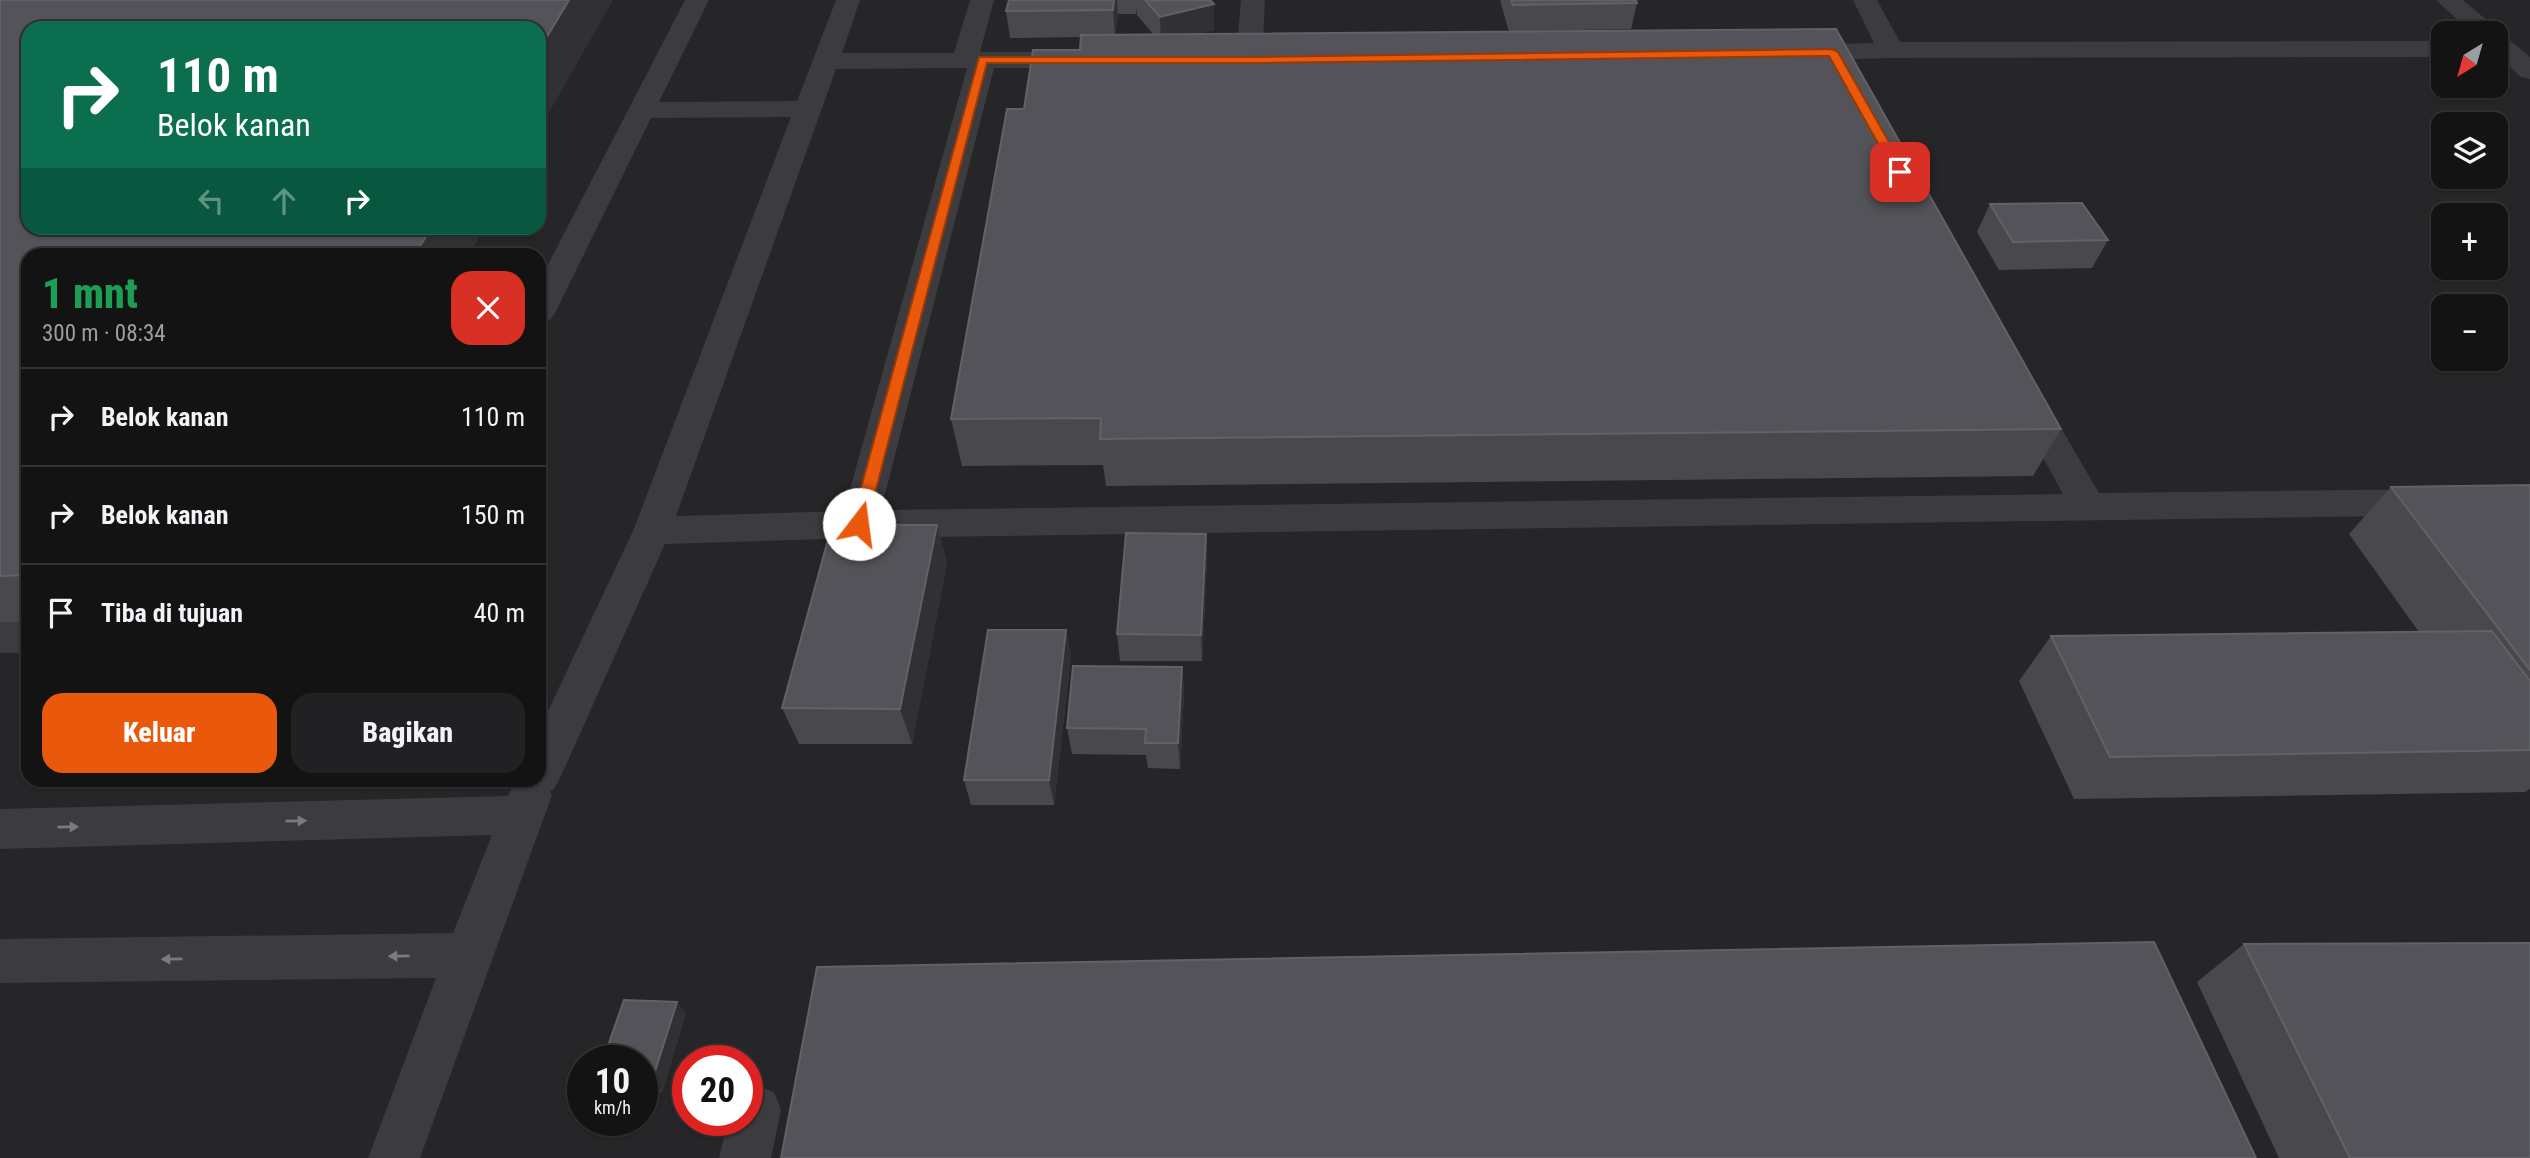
<!DOCTYPE html>
<html lang="id">
<head>
<meta charset="utf-8">
<style>
	body { margin:0; font-family:"Roboto Condensed",sans-serif; background:#212022; color:#f1f3f6; height:100vh; display:flex; flex-direction:column; font-size:26px; white-space:nowrap }
	* { box-sizing:border-box; margin:0 }
	p { font-size:23px; color:#9d9ea0 }
	.icon { flex:none; width:38px; height:38px; fill:none; stroke:currentColor; stroke-width:2; stroke-linecap:round; stroke-linejoin:round }
	.map { position:relative; flex:1; overflow:hidden }
	.panel { position:absolute; left:21px; top:248px; width:525px; height:539px; display:flex; flex-direction:column; background:#141314; border-radius:21px; box-shadow:0 2px 5px #0004,0 0 0 2px #333234 }
	.panel>* { flex:none }
	.banner { position:absolute; left:21px; top:21px; width:525px; height:214px; border-radius:21px; box-shadow:0 2px 5px #0004,0 0 0 2px #333234; background:#0b6e4f; color:#fff; overflow:hidden }
	.needle { width:46px; rotate:217deg }
	.fabs { position:absolute; left:2431px; top:21px; display:grid; gap:14px }
	.fabs a { display:grid; place-items:center; width:77px; height:77px; border-radius:14px; background:#141314; box-shadow:0 2px 5px #0004,0 0 0 2px #333234; font-size:35px }
	.speed { position:absolute; left:567px; top:1045px; display:flex; gap:14px; font-size:35px; font-weight:700; text-align:center }
	.speed>* { display:grid; place-content:center; width:91px; height:91px; border-radius:50%; background:#141314; box-shadow:0 2px 5px #0004,0 0 0 2px #333234; line-height:1 }
	.speed small { font-size:18px; font-weight:400 }
	.speed .limit { border:10px solid #d22; background:#fff; color:#111 }
	.pin { position:absolute; display:grid; place-items:center; width:60px; height:60px; color:#fff; margin:-30px; border-radius:14px; box-shadow:0 4px 10px #0006 }
	.me { position:absolute; width:77px; margin:-38px; rotate:15deg; stroke-linejoin:round; filter:drop-shadow(0 0 5px #0008) }
	.turn { display:flex; align-items:center; gap:24px; height:147px; padding:0 21px; font-size:32px }
	.turn .icon { width:91px; height:91px; stroke-width:2.5 }
	.turn b { display:block; font-size:49px; line-height:60px }
	.lanes { display:flex; align-items:center; height:66px; padding:0 21px; background:#0003; justify-content:center; gap:35px; direction:ltr }
	.lanes .off { opacity:.35 }
	.round { display:grid; place-items:center; flex:none; width:74px; height:74px; border-radius:21px; background:#212022 }
	.summary { display:flex; align-items:center; justify-content:space-between; height:119px; padding:0 21px }
	h1 { font-size:42px; font-weight:800; line-height:52px; color:#1e9e55 }
	.action { display:flex; gap:14px; margin-top:auto; padding:14px 21px }
	.action a { flex:1; height:80px; border-radius:21px; background:#ea580c; color:#fff; font-size:28px; font-weight:800; line-height:80px; text-align:center }
	.action a+a { background:#212022; color:#f1f3f6 }
	ul { padding:0; list-style:none }
	li { display:flex; align-items:center; gap:21px; height:98px; padding:0 21px; border-top:2px solid #333234 }
	li div { flex:1 }
	li b { display:block; font-size:26px }
	li em { font-style:normal }
	.map>svg:first-child { display:block }
	.built { fill:#262528; fill-rule:evenodd }
	.lines { fill:none; stroke-linecap:round; stroke-linejoin:round }
	.minor { fill:#3b3b40; fill-rule:evenodd }
	.wall { fill:#49494d; fill-rule:evenodd }
	.shaded-wall { fill:#313134 }
	.building { fill:#535359; stroke:#616168; stroke-width:2 }
	.oneway { fill:#7a7a83 }
	.route { fill:#ea580c; stroke:#983908; stroke-width:2 }
</style>
</head>
<body>
<div class="map">
<svg width="2530" height="1158" viewBox="0 0 2530 1158">
	<rect width="100%" height="100%" fill="#1a191b"/>
	<path class="built" d="M0 0H2530V1158H0ZM28 28H539V228H28ZM2443 33H2496V86H2443ZM2443 124H2496V177H2443ZM2443 215H2496V268H2443ZM28 256H539V780H28ZM2443 306H2496V359H2443ZM583 1060H642V1120H583ZM688 1060H747V1120H688Z"/>
	<g class="lines">
		<path class="minor" d="M685 0H709L659 102 797 101 836 0H860L842 53H954L970 0H994L980 52H1083L1092 54 1096 60 1092 66 1083 68H994L881 510 2063 494 2010 398 2015 390 2027 386 2039 390 2099 493 2530 488V514L859 538 665 544 561 776 554 789 550 791 552 795 420 1158H368L436 978 0 983V939L453 933 492 835 0 849V809L508 796 515 782 539 780V730L633 531 791 117 651 118 555 313 550 320 539 323V282ZM967 68 844 511 676 516 836 69Z
			M1241 0H1265L1262 60 1258 66 1249 68 1240 66 1236 60Z
			M1853 0H1877L1900 42 2443 41V57L1891 58 1798 61 1789 59 1785 53 1789 47 1798 45 1874 43Z
			M2436 0H2463L2496 28 2499 34 2505 36 2530 57V79L2521 77 2496 54V33H2472Z
			M0 621H28V653H0Z
			M756 1085 774 1092 781 1110 771 1158H719L728 1120H747V1088Z"/>
	</g>
	<path class="wall" d="M0 0 28 228H484L468 256H28V622H0Z
		M1009 0H1210L1214 4V30L1198 34 1509 32 1500 0H1636L1637 3 1631 29 1521 31 2061 429 2033 476 1106 486 1103 465 962 466 951 419 1024 109 1080 50 1081 37 1010 38 1006 11ZM1136 7 1137 15 1153 34 1115 35 1118 14H1136Z
		M1990 204 2108 240 2092 268 1999 270 1977 232Z
		M2530 485V789L2525 792 2074 799 2019 681 2051 636 2419 632 2349 534 2391 487Z
		M937 525 947 563 912 744H799L782 708Z
		M1206 534 1207 561 1202 661H1120L1117 634Z
		M1066 630 1071 656 1054 805H971L964 780Z
		M1182 667 1184 693 1180 769 1148 768 1146 755 1072 754 1067 728Z
		M2244 944 2530 1158H2279L2197 982Z
		M686 1013 662 1092 642 1091V1060Z"/>
	<path class="shaded-wall" d="M569 0H613L539 130V50Z
		M1114 0H1117L1118 14 1115 37 1113 10Z
		M1214 4V30L1161 43 1160 17Z
		M431 228H484L468 256H414Z
		M937 525 947 563 912 744 900 709Z
		M1206 534 1207 561 1202 661 1201 635Z
		M1066 630 1071 656 1054 805 1049 780Z
		M1182 667 1184 693 1180 769 1178 743Z
		M677 1002 686 1013 662 1092 652 1081Z"/>
	<path class="building" d="M0 0H569L539 50V28H28V228H431L414 256H28V575L0 576Z
		M1009 0H1114L1113 10 1006 11Z
		M1145 0H1210L1214 4 1160 17Z
		M1511 0H1636L1637 3 1513 5Z
		M1836 29 2061 429 1100 439 1101 418 951 419 1007 109H1024L1033 50H1080L1081 35Z
		M2082 203 2108 240 2013 242 1990 204Z
		M2530 485V670L2391 487Z
		M832 525H937L900 709 782 708Z
		M1126 533 1206 534 1201 635 1117 634Z
		M988 630H1066L1049 780H964Z
		M2492 631 2530 681V750L2110 757 2051 636Z
		M1073 666 1182 667 1178 743H1145L1146 729 1067 728Z
		M2154 942 2256 1158H781L817 967Z
		M2530 943V1158H2350L2244 944Z
		M624 1000 677 1002 652 1081H642V1060H603Z"/>
	<defs><path id="oneway-solid" d="M-6-.8H1V-3.2L6.5 0L1 3.2V.8H-6Z" transform="scale(1.75)"/></defs>
	<g class="oneway">
		<use href="#oneway-solid" transform="translate(296 821) rotate(-1)"/>
		<use href="#oneway-solid" transform="translate(68 827) rotate(-1)"/>
		<use href="#oneway-solid" transform="translate(399 956) rotate(179)"/>
		<use href="#oneway-solid" transform="translate(172 959) rotate(179)"/>
	</g>
	<path class="route" d="M1832 49 1838 52 1906 172 1904 174 1894 172 1829 56 1249 63H987L867 524 859 530 851 524 979 57H1249Z"/>
</svg>
<div class="fabs">
<a><svg class="needle" viewBox="-14 -14 28 28"><path d="M0-13l5 13h-10z" fill="#e53935"/><path d="M0 13l5-13h-10z" fill="#9d9ea0"/></svg></a>
<a><svg class="icon" aria-label="layers" viewBox="0 0 24 24"><path d="M12 4l9 5-9 5-9-5zM3 14l9 5 9-5"/></svg></a>
<a>+</a>
<a>−</a>
</div>
<div class="speed"><div>10<small>km/h</small></div><div class="limit">20</div></div>
<div class="pin" style="left:1900px;top:172px;background:#d93025"><svg class="icon" aria-label="arrive" viewBox="0 0 24 24"><path d="M6 21V4h12l-3 4 3 4H6"/></svg></div>
<svg class="me" style="left:859px;top:524px" viewBox="-20 -20 40 40"><circle r="19" fill="#fff"/><path d="M0-13L10 11 0 6-10 11z" fill="#ea580c"/></svg>
<div class="banner">
<div class="turn"><svg class="icon" aria-label="right" viewBox="0 0 24 24"><path d="M7 20v-9h11M14 6l5 5-5 5"/></svg><div><b>110 m</b>Belok kanan</div></div>
<div class="lanes"><svg class="icon off" aria-label="left" viewBox="0 0 24 24"><path d="M17 20v-9H6M10 6l-5 5 5 5"/></svg><svg class="icon off" aria-label="ahead" viewBox="0 0 24 24"><path d="M12 20V5M6 11l6-6 6 6"/></svg><svg class="icon" aria-label="right" viewBox="0 0 24 24"><path d="M7 20v-9h11M14 6l5 5-5 5"/></svg></div>
</div>
<section class="panel">
<div class="summary"><div><h1>1 mnt</h1><p>300 m · 08:34</p></div><a class="round" style="background:#d93025;color:#fff"><svg class="icon" aria-label="close" viewBox="0 0 24 24"><path d="M6 6l12 12M18 6L6 18"/></svg></a></div>
<ul>
<li><svg class="icon" aria-label="right" viewBox="0 0 24 24"><path d="M7 20v-9h11M14 6l5 5-5 5"/></svg><div><b>Belok kanan</b></div><em>110 m</em></li>
<li><svg class="icon" aria-label="right" viewBox="0 0 24 24"><path d="M7 20v-9h11M14 6l5 5-5 5"/></svg><div><b>Belok kanan</b></div><em>150 m</em></li>
<li><svg class="icon" aria-label="arrive" viewBox="0 0 24 24"><path d="M6 21V4h12l-3 4 3 4H6"/></svg><div><b>Tiba di tujuan</b></div><em>40 m</em></li>
</ul>
<div class="action"><a>Keluar</a><a>Bagikan</a></div>
</section>
</div>
</body>
</html>
